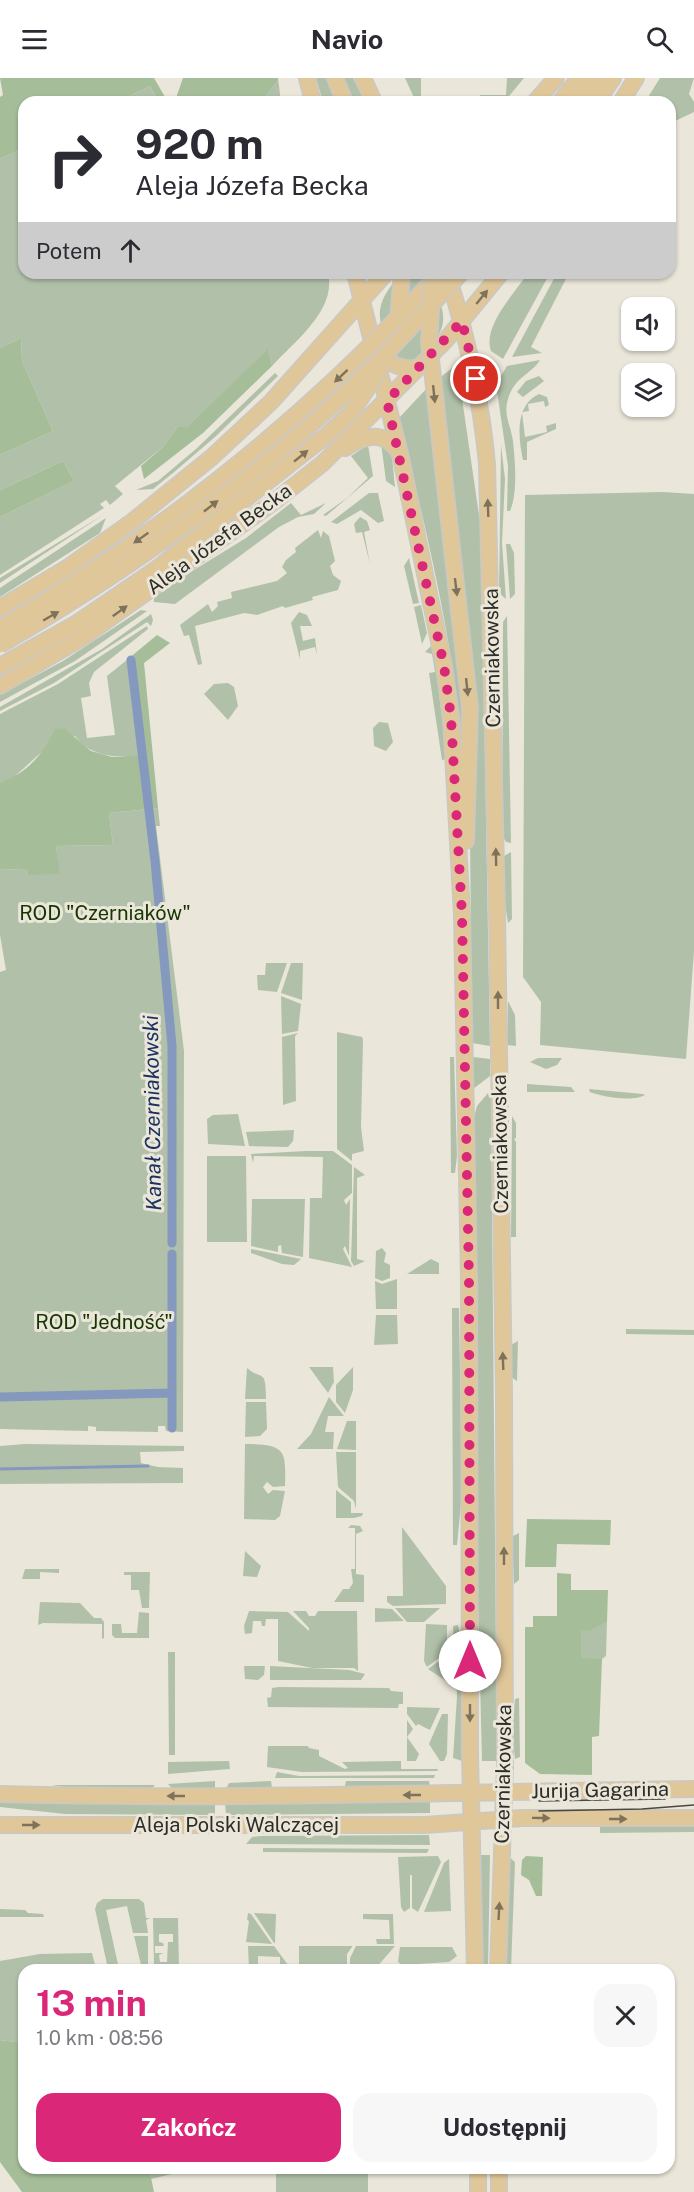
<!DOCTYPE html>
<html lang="pl">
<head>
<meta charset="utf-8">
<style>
	body { margin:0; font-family:"Public Sans",sans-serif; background:#f7f7f7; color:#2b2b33; height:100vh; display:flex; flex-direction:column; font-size:22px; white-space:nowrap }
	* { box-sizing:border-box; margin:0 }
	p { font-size:20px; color:#7c7c81 }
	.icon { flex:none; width:33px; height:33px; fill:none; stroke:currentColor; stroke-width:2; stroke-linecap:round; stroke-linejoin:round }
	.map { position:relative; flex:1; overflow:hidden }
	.sheet { position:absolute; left:18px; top:1886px; width:657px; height:210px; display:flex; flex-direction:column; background:#fff; border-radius:18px; box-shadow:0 2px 4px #0004 }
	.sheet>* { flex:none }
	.top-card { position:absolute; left:18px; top:18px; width:658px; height:183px; border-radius:18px; box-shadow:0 2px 4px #0004; background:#fff; color:#2b2b33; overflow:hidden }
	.controls { position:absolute; left:621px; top:219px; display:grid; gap:12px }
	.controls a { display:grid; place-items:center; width:54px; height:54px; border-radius:12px; background:#fff; box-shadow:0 2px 4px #0004; font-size:30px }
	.pin { position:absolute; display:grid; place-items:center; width:51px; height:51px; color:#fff; margin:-26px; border:3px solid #fff; border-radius:50%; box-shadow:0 2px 6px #0007 }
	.me { position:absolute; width:66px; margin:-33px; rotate:0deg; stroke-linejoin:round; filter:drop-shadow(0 0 4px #0008) }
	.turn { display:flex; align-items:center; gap:21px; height:126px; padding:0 18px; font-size:27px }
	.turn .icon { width:78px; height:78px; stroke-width:2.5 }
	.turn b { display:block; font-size:42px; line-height:51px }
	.then { display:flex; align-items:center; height:57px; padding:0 18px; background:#0003; gap:12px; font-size:22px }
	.round { display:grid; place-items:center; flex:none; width:63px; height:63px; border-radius:18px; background:#f7f7f7 }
	.headline { display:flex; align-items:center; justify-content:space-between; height:102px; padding:0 18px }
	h1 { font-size:36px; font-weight:700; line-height:45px; color:#db2777 }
	.action { display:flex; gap:12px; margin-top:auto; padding:12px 18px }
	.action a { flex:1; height:69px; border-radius:18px; background:#db2777; color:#fff; font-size:24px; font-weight:700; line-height:69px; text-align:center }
	.action a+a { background:#f7f7f7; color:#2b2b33 }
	header { display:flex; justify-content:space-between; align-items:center; height:78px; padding:0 18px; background:#fff; font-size:27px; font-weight:700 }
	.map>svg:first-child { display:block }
	.green { fill:#b1c1a9; fill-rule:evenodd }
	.forest { fill:#a5be99 }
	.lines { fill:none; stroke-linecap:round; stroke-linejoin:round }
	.stream { stroke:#8598bd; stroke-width:3 }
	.canal { stroke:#8598bd; stroke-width:9 }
	.major-casing { stroke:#c9c8c7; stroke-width:18 }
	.major { stroke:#e0c79a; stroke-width:15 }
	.tram { stroke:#4a4842; stroke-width:1.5 }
	.major-bridge-casing { stroke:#c9c8c7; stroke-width:18; stroke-linecap:butt }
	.major-bridge { stroke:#e0c79a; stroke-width:15 }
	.oneway { fill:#7e725b }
	.route { stroke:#db2777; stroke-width:10; stroke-dasharray:0 18 }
	.labels { text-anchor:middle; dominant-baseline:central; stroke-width:6; stroke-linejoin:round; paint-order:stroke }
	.street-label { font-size:20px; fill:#2e2c27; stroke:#eae6d9 }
	.park-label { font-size:20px; fill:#163600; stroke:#eae6d9 }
	.water-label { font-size:21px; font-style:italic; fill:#1b3160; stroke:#eae6d9 }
</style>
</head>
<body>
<header><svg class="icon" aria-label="menu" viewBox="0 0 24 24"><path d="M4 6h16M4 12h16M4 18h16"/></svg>Navio<svg class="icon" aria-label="search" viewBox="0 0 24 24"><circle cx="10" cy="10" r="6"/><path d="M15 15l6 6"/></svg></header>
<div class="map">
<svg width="694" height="2114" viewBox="0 0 694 2114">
	<rect width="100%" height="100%" fill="#eae6d9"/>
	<path class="green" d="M278 0 281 24H262L278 2Z
		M316 0H353L365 24H323Z
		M405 0H421V24H411L415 22Z
		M507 0H524L504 24H480V17H506Z
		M660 0H694L689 16 694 24V34L671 45 670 24H645Z
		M150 8 159 24H117Z
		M24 70V195H328C337 232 295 263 272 288L268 272 187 349H177L163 369 115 408 123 416 110 427 106 422 100 426 104 430 0 497V439L74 403 63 383 0 412V377L53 353 22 283 21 260 0 270V81Z
		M401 195H431C446 243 453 245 417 284L391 281C379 238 370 232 401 195Z
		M528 195H550L503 281 491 273C482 248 515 215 528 195Z
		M557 195H569L531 269 542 275 512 279Z
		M540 282C532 296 515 298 508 321 503 337 511 348 513 363 515 383 518 414 510 433H507L508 388 496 306 507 288Z
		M457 286 481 451 490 968 472 965 470 755 463 617V676C453 561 426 451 399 340L427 310Z
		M275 295 278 298 215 359 173 395 153 411 136 412 158 403 196 371Z
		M539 298 544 303 523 319 517 314 526 303Z
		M539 316 547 319 549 327 545 329 544 323 528 326 529 333 522 334 525 359 547 354 546 348 556 345V351L527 364V382H523C518 359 515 327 539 316Z
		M381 365 392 379 395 409 386 403Z
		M368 367 373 398 326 438 323 437 347 420 368 400 351 378Z
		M501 367 505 401 502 465 506 521 499 515Z
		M663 414 694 416V873L686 981 540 967 541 924 523 899 525 417Z
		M369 415H378L384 443 378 445 361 432 337 446 331 444Z
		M291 425 301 437 326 425 314 436 298 439 279 449 175 526 154 524V519L163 511 246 460Z
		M103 437 0 505V500Z
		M360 439 367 443 370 452 364 454 370 486 362 454 356 455 354 446Z
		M106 440 100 455 0 519V510Z
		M318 452 321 460 323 453 329 458 335 483 330 488 333 497 341 503 338 512 312 519 313 522 285 530 283 528 257 537 244 535 195 548 202 586 198 587 189 557 184 558 180 547 208 526 212 534 218 528 217 524 232 520 231 514 277 503 287 495 282 489 286 482 296 474 295 470Z
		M506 466H510L514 475 515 516 510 521Z
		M409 480 419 525 413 526 404 488Z
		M421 527 427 555 422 566 414 529Z
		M141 532 147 533 75 583 0 624V617L63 583Z
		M299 534 307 537 312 548H300L303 563 315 560 317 577 315 569 300 573V581L291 545Z
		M151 536 153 542 151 548 147 544 54 605 0 633V629L102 571Z
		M507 538 511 765 506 764 502 757 503 544Z
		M147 548 148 551 94 594 89 605 91 618 81 620 87 660 115 657 107 598 128 581 139 679C114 679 91 679 75 658L46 670 12 701 0 704V636L58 606Z
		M433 566 447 681 442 682 429 595 435 594 432 576 425 574Z
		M228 605 234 609 238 628 228 642 204 616 214 606Z
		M379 644 388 645 393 664 386 673 374 668 373 650Z
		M158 730 160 748H156L184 973 183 1354 166 1353 165 1348H158V1354L96 1353V1349L88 1348V1353L0 1351V894L6 892 0 857V791L27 792 28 796H59L56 768 113 767 109 735Z
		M511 774 512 841 508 845 504 820V778Z
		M266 885H287L277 914 258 912 257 897H265Z
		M291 885H303L302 922 281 915Z
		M281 918 301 926 298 953 282 956Z
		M508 923 515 937 516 968 508 967 507 964Z
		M337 954 362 959 363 962 361 1049 364 1073 352 1076V1083L337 1071Z
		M298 955 295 958 296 1023 283 1027 282 959Z
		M450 979H454L457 1078 455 1095H451Z
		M473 979 490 981V998L473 1011Z
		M538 980H562L557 987 546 991 530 984Z
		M527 1006 571 1009 575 1014H527Z
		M589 1011 643 1016 645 1017C633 1024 603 1019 590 1014Z
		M488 1015 491 1017 497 1683H482L477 1481 473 1043 477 1028Z
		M238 1036 245 1068 208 1066 207 1041 213 1037Z
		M512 1038 516 1045V1060L514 1061 516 1064V1159H511Z
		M294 1052 293 1063 288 1069 249 1068 246 1054Z
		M307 1073H333L352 1087V1115L344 1122 346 1127 350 1121 349 1178 345 1168 343 1171 352 1189 309 1180 310 1120H322L323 1079 254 1078 253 1085 251 1076Z
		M207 1078H246L247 1164H207Z
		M354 1089 365 1097 357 1100V1181L365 1183 354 1188 351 1183Z
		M252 1121H305L303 1179 282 1175 281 1167 278 1168V1174L251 1168Z
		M382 1170 386 1175 384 1184 390 1187V1200L382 1203 375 1200 376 1173Z
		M251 1171 301 1181 294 1187 282 1186 251 1175Z
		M431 1181 439 1185V1196H407Z
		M397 1201V1231H376L375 1203 382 1206Z
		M452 1230H459L462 1415 457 1467H453Z
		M376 1237H397L398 1266 374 1267Z
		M626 1251 694 1252V1257L626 1256Z
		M518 1263 517 1303 511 1299V1267Z
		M309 1289H333L334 1304 328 1315Z
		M353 1289V1312L345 1335 336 1324V1307Z
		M247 1290C262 1303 266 1290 266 1321H245Z
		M329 1319 344 1338H328L325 1354H334L333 1371H297L311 1356Z
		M246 1324H266L267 1351 260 1358 245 1359Z
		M347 1343H356V1372L337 1371Z
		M25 1366 184 1368V1373L140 1374 141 1385 158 1389 183 1390V1405L0 1406V1368Z
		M245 1366C286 1366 286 1372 285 1408L273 1409 267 1404 263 1409 268 1416 273 1412 285 1413 280 1438 275 1442 244 1441Z
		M336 1374H356V1431L354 1423 338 1409Z
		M336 1412 351 1424V1435H363L362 1438 354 1440H336Z
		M351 1447 360 1448 363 1453 356 1456V1496L364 1497V1524H334L343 1511H349L353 1505 351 1491H355V1450H348Z
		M402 1449 446 1508V1526L393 1528 387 1524V1518H403Z
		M519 1455V1502L514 1506 512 1463 513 1458Z
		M245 1473 261 1488 257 1499 243 1498Z
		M25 1491H59V1495L40 1494V1501H22Z
		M124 1494H150L149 1530H142L139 1512H131V1497H124Z
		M40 1524 80 1525 94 1540H101L104 1544V1560L102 1561V1546L43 1545 38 1547Z
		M375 1530 392 1531 404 1543 375 1544Z
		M395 1530H440L424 1544H407Z
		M249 1533 288 1534 309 1553V1550L293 1533H306L309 1538H315L318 1533H357L358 1593 354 1590H312L278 1583V1541H266L265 1548H262L261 1543H253L252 1555 245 1556 244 1548Z
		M139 1534 149 1535V1560H115L112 1557V1546H121L122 1555H137Z
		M607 1544 606 1578 602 1581H581V1552H589Z
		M426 1546 447 1547V1574L427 1589 424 1583Z
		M458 1547 462 1566V1683L453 1680 457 1618 453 1548Z
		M168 1574H175V1677H169Z
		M447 1577 449 1605 428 1591Z
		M244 1588H265L264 1597 258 1602 245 1601Z
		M270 1588 349 1592 365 1596 361 1602H270Z
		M279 1609 389 1610 391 1613 403 1614V1626H399L398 1630 268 1629 267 1620 271 1619 272 1610Z
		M519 1620 520 1679 515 1681 512 1654 515 1621Z
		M407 1629 440 1630 430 1652 418 1646 416 1648 407 1636Z
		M442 1636H448L447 1676 444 1683H440L429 1666Z
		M407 1642 413 1651 407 1659 419 1676 416 1683H407Z
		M268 1668H308L309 1670 319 1672V1678L345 1691 348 1690 342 1684 397 1683H401V1691H438L437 1693 302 1694 267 1689Z
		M229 1683 230 1691 168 1696V1684Z
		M277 1694 299 1698 435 1697 434 1700H275Z
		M215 1703V1711H173L168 1706Z
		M271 1703 272 1710 267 1711H226L229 1705Z
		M346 1703H429L430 1710 374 1711 345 1708Z
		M52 1707H155L151 1711H76Z
		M0 1723 215 1724V1737L65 1736 0 1729Z
		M225 1724H430V1735L226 1737Z
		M694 1747V1754L600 1755V1748Z
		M429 1757 430 1767 246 1766 252 1759 260 1758Z
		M263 1770 429 1771 427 1775 263 1774Z
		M479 1777H490L488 1891H482Z
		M438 1778 441 1784 418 1834 412 1830V1797H410V1830L404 1834 401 1829 398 1779Z
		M509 1779 515 1784 511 1891 505 1892Z
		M449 1781 451 1833 424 1834 444 1785Z
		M103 1821H139L144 1825 146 1840H150L146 1842 148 1855H133L127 1828 106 1832 119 1891H108L95 1831 97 1825Z
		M0 1831 25 1832 28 1835 43 1836 44 1839H0Z
		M248 1835 251 1836 272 1866 246 1864 249 1843 247 1842Z
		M254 1835 276 1836 275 1865H274Z
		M363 1836H393L394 1866H377L376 1861H390L389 1842 363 1841Z
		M153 1840H178L179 1891H159V1887H154ZM159 1856H173V1864H168L167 1884H160L159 1877 163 1875H155V1868H164L163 1865 159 1864Z
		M134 1858H148V1891H142Z
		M248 1868H274L291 1891H280V1879L258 1878V1891H249Z
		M299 1868H352V1869L347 1876V1891L299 1892Z
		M356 1868H395L375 1891H350V1880Z
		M400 1869H452L457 1878 449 1884 402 1887 398 1884Z
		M92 1875 96 1891 24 1892V1965L0 1962V1883L40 1876Z
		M149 2090H179L180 2094 151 2101Z
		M276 2090H368V2114H276Z"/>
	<path class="forest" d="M0 0H154L168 24H159L150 8 117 24H24V70L0 81V19L3 17Z
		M183 0H278V2L262 24H179L176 20Z
		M21 260 22 283 53 353 0 377V270Z
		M268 271 272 288 203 355 144 401 141 388 163 369 177 349H187Z
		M63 383 74 403 0 439V412Z
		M157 557 170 565 144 585 158 730 109 735 113 767 56 768 60 796 28 797 27 792 0 791V704C26 697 44 675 55 651L64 650 91 673 112 679 138 678 128 581Z
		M527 1441 611 1442 610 1467 557 1466 556 1489H525Z
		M557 1495 571 1496V1512H608L607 1544 589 1553 581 1552V1580L602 1581 599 1658 592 1659V1697L540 1696 525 1685V1549H533V1538H557Z
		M526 1778 543 1779 542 1818H536L529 1802 521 1797 522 1782Z
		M0 1962 24 1965V2090H149L154 2114H22L0 2084Z"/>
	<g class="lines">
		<path class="stream" d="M0 1391 148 1388"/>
		<path class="canal" d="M131 582 155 783 172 968V1165
			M0 1319 172 1315
			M172 1350V1176"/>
		<defs>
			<path id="major" d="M307 0 313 24
				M335 0 345 24
				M363 0 374 24
				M535 24 556 0
				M560 24 579 0
				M579 24 595 0
				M597 24 613 0
				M621 24 636 0
				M355 195 401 380 444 588 451 639 462 837 469 1202 470 1677 475 1892
				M447 195C467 258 481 320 487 386L497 837 504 1316 505 1687 498 1892
				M411 226 438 197
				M378 272C389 287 402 293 420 289
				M345 370C366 357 383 352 399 374
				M0 530 67 490 133 443 212 379 271 324 386 195
				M461 551 470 630 466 763
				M0 588 77 545 155 492
				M0 608 85 558 275 423 323 385 446 262 501 195
				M0 1716C231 1722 463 1714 694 1711
				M0 1747H425L523 1740H694
				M478 2090V2114
				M499 2090V2114"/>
		</defs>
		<use href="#major" class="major-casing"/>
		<use href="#major" class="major"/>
		<path class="tram" d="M539 1723 665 1721
			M539 1733 642 1731 694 1727"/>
		<defs>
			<path id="major-bridge" d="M436 195 432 213 429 264 461 551
				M398 241 402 195
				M155 492 327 357 351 335 385 284
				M0 550C153 461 289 354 411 226
				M0 567C133 490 260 399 371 291 402 260 431 227 461 195"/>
		</defs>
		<use href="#major-bridge" class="major-bridge-casing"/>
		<use href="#major-bridge" class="major-bridge"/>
	</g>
	<defs><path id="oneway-solid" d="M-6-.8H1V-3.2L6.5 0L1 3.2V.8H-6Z" transform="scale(1.5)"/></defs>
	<g class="oneway">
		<use href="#oneway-solid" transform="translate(482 219) rotate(-51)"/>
		<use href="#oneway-solid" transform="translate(341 298) rotate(137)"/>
		<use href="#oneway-solid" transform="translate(434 316) rotate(84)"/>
		<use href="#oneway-solid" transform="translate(301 378) rotate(-39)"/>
		<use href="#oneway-solid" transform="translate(211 428) rotate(-38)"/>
		<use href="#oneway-solid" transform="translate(488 430) rotate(-92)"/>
		<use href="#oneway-solid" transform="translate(141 460) rotate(145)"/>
		<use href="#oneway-solid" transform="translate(456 509) rotate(83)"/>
		<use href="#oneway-solid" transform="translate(120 533) rotate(-36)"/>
		<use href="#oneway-solid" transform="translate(51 538) rotate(-30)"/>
		<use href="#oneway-solid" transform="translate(467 609) rotate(84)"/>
		<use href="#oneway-solid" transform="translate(496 779) rotate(-91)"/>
		<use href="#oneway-solid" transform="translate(498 922) rotate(-90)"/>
		<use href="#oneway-solid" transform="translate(503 1283) rotate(-92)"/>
		<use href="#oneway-solid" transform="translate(504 1478) rotate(-90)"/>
		<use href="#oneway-solid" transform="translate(470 1635) rotate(90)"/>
		<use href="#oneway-solid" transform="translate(412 1717) rotate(180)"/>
		<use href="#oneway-solid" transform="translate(176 1718) rotate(-180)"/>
		<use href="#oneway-solid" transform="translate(541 1740) rotate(1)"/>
		<use href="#oneway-solid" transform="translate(618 1741)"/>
		<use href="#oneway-solid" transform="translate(31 1747)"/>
		<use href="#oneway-solid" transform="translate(499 1833) rotate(-87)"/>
	</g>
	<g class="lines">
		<path class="route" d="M470 1583 469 1202 462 837 451 639 444 588 387 323 462 243 476 301"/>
	</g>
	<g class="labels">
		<g class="street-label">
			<text transform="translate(219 461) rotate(-36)">Aleja Józefa Becka</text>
			<text transform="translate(492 580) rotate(-91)">Czerniakowska</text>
			<text transform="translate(500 1066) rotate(-91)">Czerniakowska</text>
			<text transform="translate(503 1696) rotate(-89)">Czerniakowska</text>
			<text transform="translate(600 1712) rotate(-1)">Jurija Gagarina</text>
			<text x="236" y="1747">Aleja Polski Walczącej</text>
		</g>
		<g class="park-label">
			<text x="105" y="835">ROD "Czerniaków"</text>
			<text x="104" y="1244">ROD "Jedność"</text>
		</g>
		<g class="water-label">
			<text transform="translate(152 1035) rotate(-91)">Kanał Czerniakowski</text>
		</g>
	</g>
</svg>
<div class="controls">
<a><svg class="icon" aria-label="sound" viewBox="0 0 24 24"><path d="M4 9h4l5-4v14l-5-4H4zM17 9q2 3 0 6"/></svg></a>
<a><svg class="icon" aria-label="layers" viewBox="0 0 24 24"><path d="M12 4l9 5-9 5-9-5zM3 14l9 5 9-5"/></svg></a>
</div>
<div class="pin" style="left:476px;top:301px;background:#d93025"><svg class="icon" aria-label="arrive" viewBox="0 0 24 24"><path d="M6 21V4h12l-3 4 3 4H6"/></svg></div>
<svg class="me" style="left:470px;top:1583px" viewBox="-20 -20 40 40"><circle r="19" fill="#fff"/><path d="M0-13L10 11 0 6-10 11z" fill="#db2777"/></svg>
<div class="top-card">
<div class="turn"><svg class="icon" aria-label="right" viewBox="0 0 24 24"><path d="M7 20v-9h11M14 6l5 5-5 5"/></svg><div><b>920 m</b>Aleja Józefa Becka</div></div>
<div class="then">Potem<svg class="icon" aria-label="ahead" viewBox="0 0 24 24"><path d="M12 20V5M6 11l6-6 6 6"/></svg></div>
</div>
<section class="sheet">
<div class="headline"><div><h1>13 min</h1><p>1.0 km · 08:56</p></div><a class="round"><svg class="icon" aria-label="close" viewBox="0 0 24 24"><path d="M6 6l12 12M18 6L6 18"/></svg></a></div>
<div class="action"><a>Zakończ</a><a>Udostępnij</a></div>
</section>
</div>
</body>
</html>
